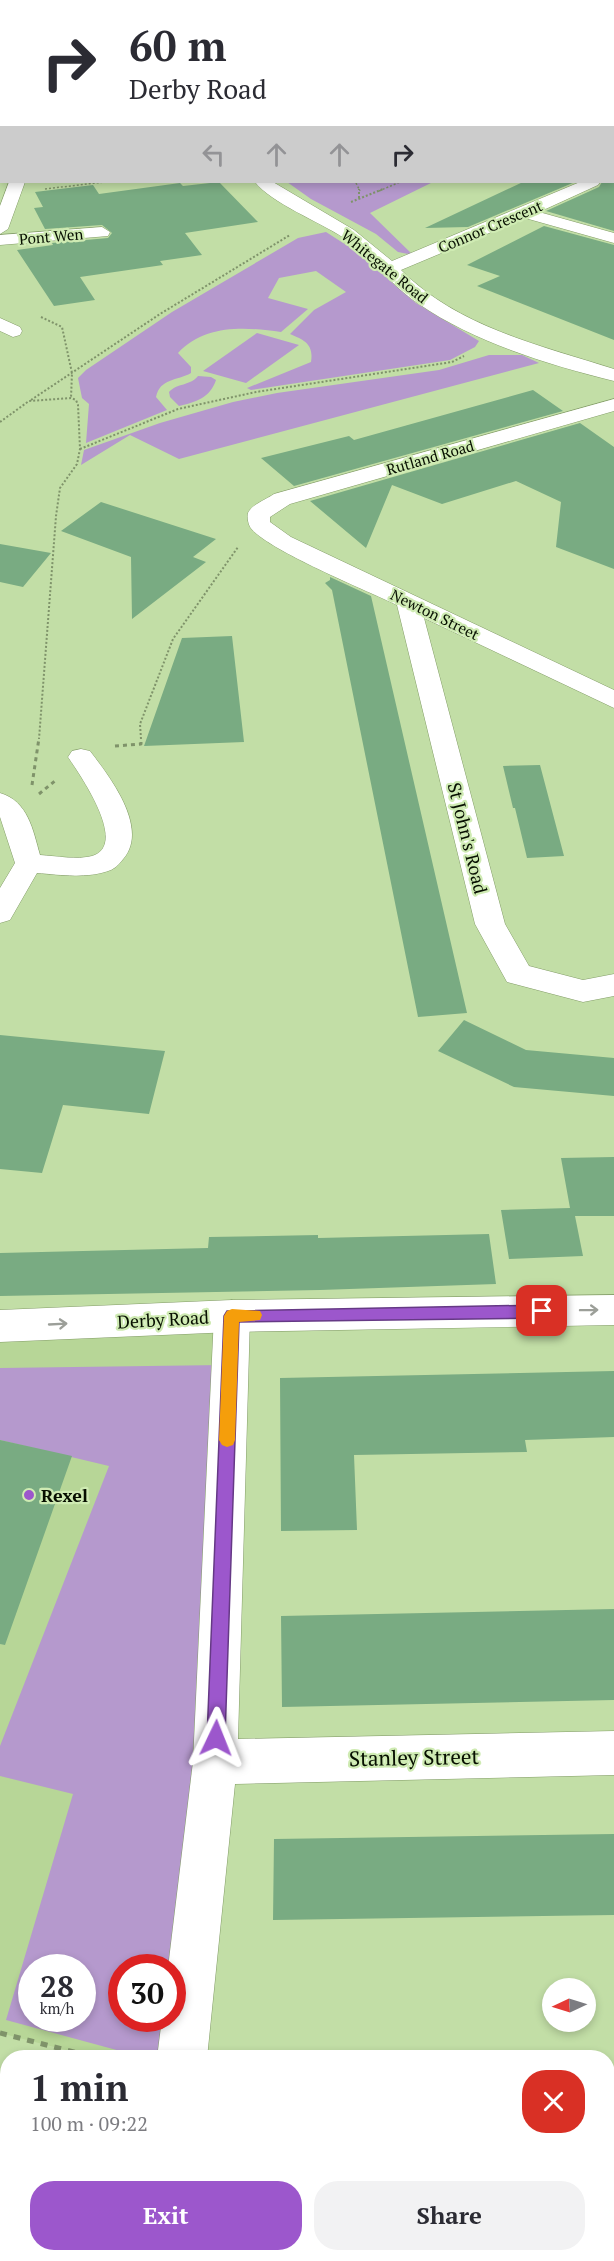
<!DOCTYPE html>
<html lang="en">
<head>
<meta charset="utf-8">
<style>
	body { margin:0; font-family:"PT Serif",serif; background:#f2f2f3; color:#2b2b33; height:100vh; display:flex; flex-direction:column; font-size:22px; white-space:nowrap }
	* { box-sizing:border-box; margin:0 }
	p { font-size:20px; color:#7c7c81 }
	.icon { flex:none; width:33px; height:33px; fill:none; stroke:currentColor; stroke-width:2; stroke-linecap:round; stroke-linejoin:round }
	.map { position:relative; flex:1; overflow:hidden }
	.drawer { position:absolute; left:0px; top:2050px; width:615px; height:212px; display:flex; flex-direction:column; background:#fff; border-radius:24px 24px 0 0; box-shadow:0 3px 9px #0003 }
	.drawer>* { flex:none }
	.banner { position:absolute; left:0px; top:0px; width:615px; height:183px; box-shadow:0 3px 9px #0003; background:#fff; color:#2b2b33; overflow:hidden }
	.needle { width:39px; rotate:266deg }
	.tools { position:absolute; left:542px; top:1978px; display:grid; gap:12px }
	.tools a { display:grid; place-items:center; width:54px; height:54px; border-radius:50%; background:#fff; box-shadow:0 3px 9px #0003; font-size:30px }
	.speed { position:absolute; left:18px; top:1954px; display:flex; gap:12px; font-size:30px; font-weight:700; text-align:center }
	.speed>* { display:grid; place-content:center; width:78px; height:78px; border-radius:50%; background:#fff; box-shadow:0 3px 9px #0003; line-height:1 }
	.speed small { font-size:15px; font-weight:400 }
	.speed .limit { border:9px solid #d22; background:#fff; color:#111 }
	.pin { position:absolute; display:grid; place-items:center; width:51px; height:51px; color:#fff; margin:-26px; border-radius:12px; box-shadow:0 3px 9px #0006 }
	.me { position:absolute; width:66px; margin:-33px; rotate:2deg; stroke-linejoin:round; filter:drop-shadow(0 0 4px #0008) }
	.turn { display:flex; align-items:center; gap:21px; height:126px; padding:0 30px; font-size:27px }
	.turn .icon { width:78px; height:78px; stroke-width:2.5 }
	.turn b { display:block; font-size:42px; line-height:51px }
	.lanes { display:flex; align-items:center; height:57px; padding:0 30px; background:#0003; justify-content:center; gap:30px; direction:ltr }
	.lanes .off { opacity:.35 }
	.round { display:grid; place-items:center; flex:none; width:63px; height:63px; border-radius:24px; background:#f2f2f3 }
	.headline { display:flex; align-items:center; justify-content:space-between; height:102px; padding:0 30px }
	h1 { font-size:36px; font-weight:600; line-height:45px }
	.button { display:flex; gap:12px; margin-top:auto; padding:12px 30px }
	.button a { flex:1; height:69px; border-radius:24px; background:#9c57cc; color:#fff; font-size:24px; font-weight:600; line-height:69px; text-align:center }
	.button a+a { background:#f2f2f3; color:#2b2b33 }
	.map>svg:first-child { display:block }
	.built { fill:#b7d697; fill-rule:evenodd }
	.green { fill:#b599cd; fill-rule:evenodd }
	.building { fill:#79ab82 }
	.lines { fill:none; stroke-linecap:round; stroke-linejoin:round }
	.lane-casing { stroke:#839c68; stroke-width:2 }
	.street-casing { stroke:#839c68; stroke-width:1 }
	.secondary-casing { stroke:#839c68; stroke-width:1 }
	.path-far3 { stroke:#7f936a; stroke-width:1.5; stroke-dasharray:2 2; stroke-linecap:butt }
	.path-far2 { stroke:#7f936a; stroke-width:2; stroke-dasharray:2 2; stroke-linecap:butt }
	.path-far1 { stroke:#7f936a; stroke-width:3; stroke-dasharray:4 4; stroke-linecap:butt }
	.path { stroke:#7f936a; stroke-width:5; stroke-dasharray:7 7; stroke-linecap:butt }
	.lane { fill:#fff; fill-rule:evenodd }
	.street { fill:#fff; fill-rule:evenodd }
	.secondary { fill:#fff; fill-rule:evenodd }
	.oneway { stroke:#9c9f99 }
	.route { fill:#9c57cc; stroke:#653985; stroke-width:1.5 }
	.slow { fill:#f59e0b }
	.poi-dot { fill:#9c57cc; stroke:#cfebb3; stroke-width:2 }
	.labels { text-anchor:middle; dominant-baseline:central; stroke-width:4.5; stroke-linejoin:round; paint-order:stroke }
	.far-street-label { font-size:15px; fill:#070f00; stroke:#cfebb3 }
	.street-label { font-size:18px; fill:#070f00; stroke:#cfebb3 }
	.poi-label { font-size:18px; font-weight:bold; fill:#070f00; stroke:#cfebb3; text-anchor:start }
	.near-street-label { font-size:21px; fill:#070f00; stroke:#cfebb3 }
</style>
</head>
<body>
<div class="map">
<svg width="614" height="2261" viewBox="0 0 614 2261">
	<rect width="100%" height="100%" fill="#c2dea6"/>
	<path class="built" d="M374 0H614V86V2H371Z
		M232 1316 182 2058H97L0 2033V1326ZM32 1968H82V2019H32ZM122 1968H172V2019H122Z"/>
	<path class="green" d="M287 182H433L370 213 413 255 398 252 376 234 311 199Z
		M326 232 354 250 416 303 479 341 475 347 450 360 251 390 247 388 311 362C314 344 304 340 290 334L314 310 346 292 316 271 279 278 268 298 308 309 281 332C245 327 205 324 178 353L191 367V373C177 381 160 378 156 397L167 410 86 443 89 404 82 398 78 378 86 370 172 312 298 238Z
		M257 333 299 345 246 383 203 371Z
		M489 355H522L539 363 179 459 130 435 81 465 84 450 160 423 233 402 277 393 439 370Z
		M198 376 211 377 216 380C210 398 196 402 179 406L170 397 169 392C177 383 190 386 198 376Z
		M223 1365 174 2058H146L6 2020 73 1794 0 1776V1746L109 1466 0 1440V1368ZM32 1968H82V2019H32ZM122 1968H172V2019H122Z"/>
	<path class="building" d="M219 182 258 222 185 233 202 255 160 261 163 265 80 277 95 300 54 306 17 250 53 245 52 243 108 238 112 233 102 225 45 229 34 208 43 207 35 192 93 185 99 194 180 183 183 186Z
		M523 182H575L468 227 425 228Z
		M602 182H614V231L546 211 599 187Z
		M544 226 614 245V340L477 286 500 276 467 265Z
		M533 390 563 411 294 486 261 458 349 436 354 440Z
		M580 423 614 447V569L556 547 561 502 516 481 442 504 392 485 366 548 310 501Z
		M101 502 216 539 193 557 206 562 132 619 131 557 61 531Z
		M0 544 51 553 23 587 0 582Z
		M330 577 371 596 467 1013 418 1017 332 590 325 583 330 580Z
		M232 636 244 742 144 746 182 638Z
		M540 765 564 856 527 858 515 808H513L503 766Z
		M464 1020 526 1050 614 1058V1096L514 1087 438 1051Z
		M0 1035 165 1051 149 1114 63 1105 42 1173 0 1169Z
		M614 1157V1216H575L583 1256 509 1259 501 1210 570 1208 561 1158Z
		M489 1234 496 1284 320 1290 0 1296V1253L208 1248 209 1237 318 1235V1238Z
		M614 1371V1437L525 1440 527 1452 354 1455 357 1530 281 1531 280 1378Z
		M0 1440 72 1456 5 1645 0 1644Z
		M614 1609V1700L282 1707 281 1616Z
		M614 1834V1915L273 1920 274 1839Z"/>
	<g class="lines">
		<defs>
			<path id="lane" d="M0 107H2V113H0Z"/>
			<path id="street" d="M172 0H186L171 2Z
				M250 0H264L249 2Z
				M284 0H298L299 2H284Z
				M390 0H407L389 2Z
				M2 12V20L0 21V13Z
				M9 182H25L8 229 0 234V206Z
				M255 182H273L354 230 392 261 580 182H600L598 185 539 212 614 233V243L525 218 401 270C458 327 539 345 614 369V381C549 365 474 342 419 304 390 285 372 258 344 238 320 222 271 203 255 182Z
				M102 227 110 232 108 236 0 245V235Z
				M0 318 20 327 22 331 20 335 13 337 0 331Z
				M614 399V411L290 504 270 517V522L291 537 614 690V708L424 618 505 924 529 966 583 980 614 974V996L583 1002 507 982 475 924 397 605C368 591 265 549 250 527 248 523 247 517 248 513 251 505 267 499 274 494Z
				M81 749 90 751C109 776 149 827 124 858 120 863 117 867 111 870 87 879 62 875 37 873L10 920 0 923V888L15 863 0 817V793C28 801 33 830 40 855 56 856 77 860 92 856 130 845 78 772 68 757L72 751Z
				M232 1300 245 1305 250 1316 238 1739 614 1731V1775L235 1784 207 2058H157L162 2019H172V1968H168L193 1762 214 1316 219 1305Z
				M133 2254H187V2261H133Z"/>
			<path id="secondary" d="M0 65H2L0 74Z
				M614 1295V1325L232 1332 0 1342V1310L232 1300Z"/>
		</defs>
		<use href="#lane" class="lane-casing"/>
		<use href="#street" class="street-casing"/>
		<use href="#secondary" class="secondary-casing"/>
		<path class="path-far3" d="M51 2 53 0
			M356 183 360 191
			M45 189 104 182
			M379 191 400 182"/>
		<path class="path-far2" d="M359 198V189
			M351 202 383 189
			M41 317 62 327 72 373 71 398
			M31 400 160 314 290 235
			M0 422 29 401 71 398 76 400 78 405 80 449 77 464 60 488 56 516 39 739
			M80 449 178 409 256 392 452 362 464 356
			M141 739 140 724 173 639 238 547"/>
		<path class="path-far1" d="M115 746 141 744V738
			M32 785 39 738
			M39 794 56 780"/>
		<path class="path" d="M0 2033 97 2058"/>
		<use href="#lane" class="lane"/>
		<use href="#street" class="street"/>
		<use href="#secondary" class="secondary"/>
	</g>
	<defs><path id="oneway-shaft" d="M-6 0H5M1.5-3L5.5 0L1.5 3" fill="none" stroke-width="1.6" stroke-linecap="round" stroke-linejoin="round" transform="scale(1.5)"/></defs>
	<g class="oneway">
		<use href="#oneway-shaft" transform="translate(589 1310) rotate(-1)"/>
		<use href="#oneway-shaft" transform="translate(58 1324) rotate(-3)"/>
	</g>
	<path class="route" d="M542 1305 548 1307 550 1311 548 1316 542 1318 239 1322 225 1738 222 1744 216 1747 209 1744 207 1738 224 1316 227 1311Z"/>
	<path class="slow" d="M232 1309 260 1311 262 1315 260 1320 239 1322 235 1440 233 1445 227 1447 222 1445 219 1440 224 1316 227 1311Z"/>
	<circle class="poi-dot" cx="29" cy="1495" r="6"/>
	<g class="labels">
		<g class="far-street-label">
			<text transform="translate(490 226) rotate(-23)">Connor Crescent</text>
			<text transform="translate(51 236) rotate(-5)">Pont Wen</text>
			<text transform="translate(385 266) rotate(39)">Whitegate Road</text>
			<text transform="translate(430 457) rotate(-16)">Rutland Road</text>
			<text transform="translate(435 614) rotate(26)">Newton Street</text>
		</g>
		<g class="street-label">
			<text transform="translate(468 838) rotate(76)">St John's Road</text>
			<text transform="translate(163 1319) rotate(-3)">Derby Road</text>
		</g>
		<g class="poi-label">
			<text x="41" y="1495">Rexel</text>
		</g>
		<g class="near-street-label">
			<text transform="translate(414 1757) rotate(-1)">Stanley Street</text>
		</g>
	</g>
</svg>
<div class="tools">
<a><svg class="needle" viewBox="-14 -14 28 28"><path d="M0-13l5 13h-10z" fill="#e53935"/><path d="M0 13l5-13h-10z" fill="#7c7c81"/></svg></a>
</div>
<div class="speed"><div>28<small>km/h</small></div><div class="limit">30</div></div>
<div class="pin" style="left:542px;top:1311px;background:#d93025"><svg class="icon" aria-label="arrive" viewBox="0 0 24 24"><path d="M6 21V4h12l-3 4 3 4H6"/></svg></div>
<svg class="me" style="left:216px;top:1738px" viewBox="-20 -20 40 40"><path d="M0-17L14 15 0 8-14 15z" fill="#9c57cc" stroke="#fff" stroke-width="4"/></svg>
<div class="banner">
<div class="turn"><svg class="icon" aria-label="right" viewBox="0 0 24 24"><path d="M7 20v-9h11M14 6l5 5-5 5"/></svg><div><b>60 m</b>Derby Road</div></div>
<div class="lanes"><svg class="icon off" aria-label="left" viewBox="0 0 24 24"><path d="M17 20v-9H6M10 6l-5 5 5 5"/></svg><svg class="icon off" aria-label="ahead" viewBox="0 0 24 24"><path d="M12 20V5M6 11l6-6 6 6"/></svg><svg class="icon off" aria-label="ahead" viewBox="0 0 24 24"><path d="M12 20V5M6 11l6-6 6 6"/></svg><svg class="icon" aria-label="right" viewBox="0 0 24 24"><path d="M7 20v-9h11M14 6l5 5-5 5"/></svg></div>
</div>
<section class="drawer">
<div class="headline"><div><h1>1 min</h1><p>100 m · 09:22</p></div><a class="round" style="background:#d93025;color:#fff"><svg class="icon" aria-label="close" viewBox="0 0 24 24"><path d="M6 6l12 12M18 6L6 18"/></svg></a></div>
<div class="button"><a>Exit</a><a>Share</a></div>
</section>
</div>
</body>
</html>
